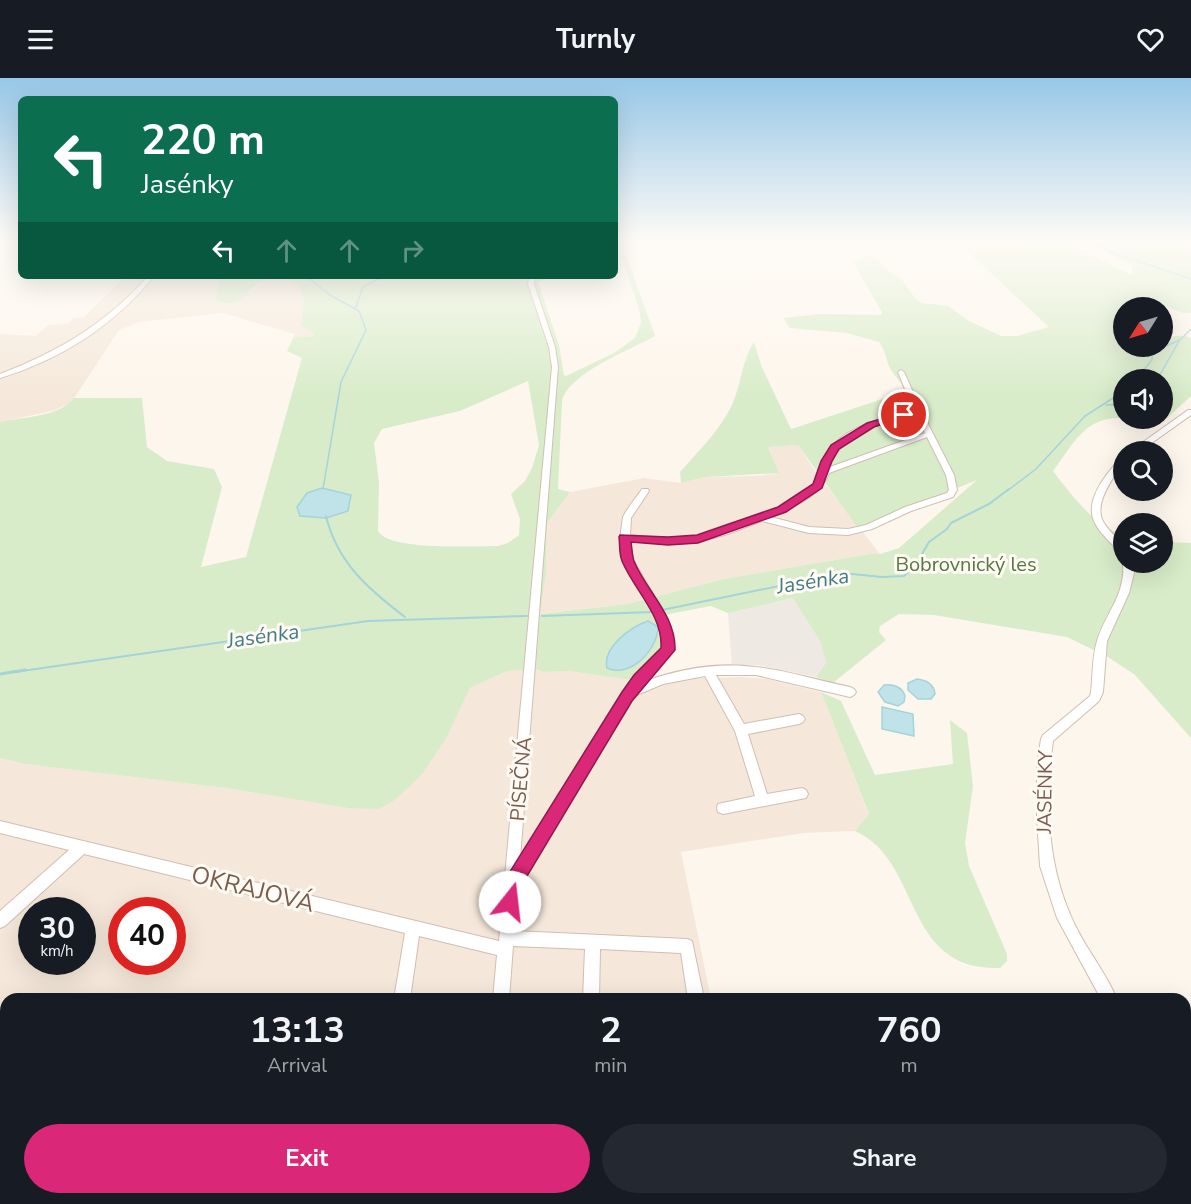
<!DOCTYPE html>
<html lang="en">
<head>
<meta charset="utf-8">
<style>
	body { margin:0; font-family:"Nunito Sans",sans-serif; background:#242831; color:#f1f3f6; height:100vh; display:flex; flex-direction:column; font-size:22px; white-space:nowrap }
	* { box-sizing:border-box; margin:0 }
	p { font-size:20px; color:#9ea1a6 }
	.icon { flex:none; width:33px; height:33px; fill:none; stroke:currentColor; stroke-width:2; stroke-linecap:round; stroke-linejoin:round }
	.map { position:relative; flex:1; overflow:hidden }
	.side { position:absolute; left:0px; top:915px; width:1191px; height:212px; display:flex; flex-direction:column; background:#171b24; border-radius:18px 18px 0 0; box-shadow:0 6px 24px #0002 }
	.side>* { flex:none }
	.banner { position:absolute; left:18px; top:18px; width:600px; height:183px; border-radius:9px; box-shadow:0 6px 24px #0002; background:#0b6e4f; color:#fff; overflow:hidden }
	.needle { width:39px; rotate:233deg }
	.buttons { position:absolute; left:1113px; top:219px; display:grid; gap:12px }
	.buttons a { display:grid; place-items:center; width:60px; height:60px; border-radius:50%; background:#171b24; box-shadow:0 6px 24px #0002; font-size:30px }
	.speed { position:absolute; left:18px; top:819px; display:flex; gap:12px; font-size:30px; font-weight:700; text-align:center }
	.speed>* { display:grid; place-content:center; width:78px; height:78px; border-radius:50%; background:#171b24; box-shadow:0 6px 24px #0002; line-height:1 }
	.speed small { font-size:15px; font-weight:400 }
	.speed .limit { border:9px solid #d22; background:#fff; color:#111 }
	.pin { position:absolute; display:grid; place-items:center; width:51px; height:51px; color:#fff; margin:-26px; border:3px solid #fff; border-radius:50%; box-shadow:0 2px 6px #0007 }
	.me { position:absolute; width:66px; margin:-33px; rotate:16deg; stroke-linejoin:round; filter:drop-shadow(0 0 4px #0008) }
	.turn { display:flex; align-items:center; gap:21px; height:126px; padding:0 24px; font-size:27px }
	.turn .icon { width:78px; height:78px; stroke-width:2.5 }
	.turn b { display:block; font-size:42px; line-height:51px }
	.lanes { display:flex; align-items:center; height:57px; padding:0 24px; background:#0003; justify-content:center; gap:30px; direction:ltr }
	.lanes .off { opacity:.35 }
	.eta { display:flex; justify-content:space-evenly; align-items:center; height:102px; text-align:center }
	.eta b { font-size:36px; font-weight:700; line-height:42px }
	.button { display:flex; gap:12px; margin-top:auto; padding:12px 24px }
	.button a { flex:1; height:69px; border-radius:36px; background:#db2777; color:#fff; font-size:24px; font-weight:700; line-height:69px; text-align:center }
	.button a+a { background:#242831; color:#f1f3f6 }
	header { display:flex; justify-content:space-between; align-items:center; height:78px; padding:0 24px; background:#171b24; font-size:27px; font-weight:700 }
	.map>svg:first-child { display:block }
	.residential { fill:#f5e8da; fill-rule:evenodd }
	.industrial { fill:#efe9e4 }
	.green { fill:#d8ecc9; fill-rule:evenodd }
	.water { fill:#bfe3e8; stroke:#a5d3da; stroke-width:1.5 }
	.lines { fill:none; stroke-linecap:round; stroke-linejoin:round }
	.stream-far2 { stroke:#a5d3da; stroke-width:1.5 }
	.stream-far1 { stroke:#a5d3da; stroke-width:2 }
	.stream { stroke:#a5d3da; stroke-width:3 }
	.minor-casing { stroke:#d1beb0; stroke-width:2 }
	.minor { fill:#fff; fill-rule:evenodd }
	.route { fill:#db2777; stroke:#8e194d; stroke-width:1.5 }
	.labels { text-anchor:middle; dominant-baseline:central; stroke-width:6; stroke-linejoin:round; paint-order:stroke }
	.park-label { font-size:20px; fill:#537a41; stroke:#fffaf3 }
	.street-label { font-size:20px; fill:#7a5c4d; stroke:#fffaf3 }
	.water-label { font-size:21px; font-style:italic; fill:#437c86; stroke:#fffaf3 }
	.near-street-label { font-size:24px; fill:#7a5c4d; stroke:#fffaf3 }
</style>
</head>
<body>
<header><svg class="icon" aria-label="menu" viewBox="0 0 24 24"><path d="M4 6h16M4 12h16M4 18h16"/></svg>Turnly<svg class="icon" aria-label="heart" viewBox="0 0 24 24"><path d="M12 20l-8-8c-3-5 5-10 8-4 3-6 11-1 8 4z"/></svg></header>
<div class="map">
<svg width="1191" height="1126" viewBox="0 0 1191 1126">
	<rect width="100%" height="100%" fill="#fdf6ec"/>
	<path class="residential" d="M126 198 199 200 221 198 216 219 221 224 251 214 264 202 284 199 298 204 301 209 304 232 301 248 314 255 313 258 293 260 295 256 223 235 139 244 119 252 71 325 52 333 0 344V256L36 258 48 247 69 245 73 240 84 239Z
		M798 367 815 393 880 476H869L724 501 627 526 539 536 546 495 547 445 570 414 644 400 681 405 705 399 756 398 779 395 768 369Z
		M537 591 543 594 569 593 631 602 741 599 767 601 821 614 869 737 855 753 803 755 681 774 711 921H6V1120H819L821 1126H0V680L25 686 225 710 347 730 461 628 470 610 507 593ZM32 832H82V884H32ZM122 832H172V884H122Z"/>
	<path class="industrial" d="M794 520 820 563 826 585 816 599 758 587 732 588 728 535Z"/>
	<path class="green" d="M955 162H1079L1074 169 1132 197 1133 188 1080 162H1191V235H1183L1143 220 1141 229 1124 230V268H1162L1163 262C1172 258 1181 256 1191 260V318L1166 341H1160L1162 340V302H1124L1123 340C1085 338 1074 365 1053 393 1069 414 1096 450 1123 457L1124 484H1162L1163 464 1191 465V660L1135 597 1108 579 1067 559 934 537 899 536 880 548 879 554 886 562 833 605 816 599 826 585 820 563 793 520 728 535 711 528 664 537 663 574 631 602 569 593 543 594 537 591 507 593 470 610 445 662 422 696 395 722 378 731 347 730 225 710 25 686 0 680V344C22 339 60 339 74 320H142L147 369 167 383 214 391 222 409 201 489 246 479 302 280 287 273 293 260 313 258 314 255 301 248C304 230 308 208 288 201 280 198 272 199 265 202 248 209 240 234 217 222L216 219 221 198H551L538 204 559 267 564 297 566 298 614 275 635 260 641 245 639 231 621 178 626 177 655 258C630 272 569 295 562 323L558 411 570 414 547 445 546 495 540 536 627 526 724 501 869 476H880L899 470 977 402 858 450 798 367 768 369 779 395 705 399 681 405 680 394C700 371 718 355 732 327 741 307 742 282 754 264L761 287 791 351 904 314C903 305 896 300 891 292 886 284 886 272 879 264L847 255 790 250 783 240 820 236 881 237 882 234 853 184 867 178 877 180 887 192 902 202 915 220 922 225 948 228 969 243 1001 258H1017L1049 249ZM528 303 539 367 532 390 525 403 511 416 520 441 519 457 508 465 498 468C475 468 388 473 378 453L379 404 374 365 382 351 460 333Z
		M821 614 841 623 875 697 953 686 950 642 967 655 973 708 965 765 969 788 1007 876V883L1000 890C901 893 923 783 855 753L869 736Z"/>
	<path class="water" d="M322 410 351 417 348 433 326 440 300 438 297 429 307 415Z
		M648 543 658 549C658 571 630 601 607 590 602 569 631 549 648 543Z
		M917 601C926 602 934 606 935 616L931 621H918L908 612V605Z
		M884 607C894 606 902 609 905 618L904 624 898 628 885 624 878 614Z
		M882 629 913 636 914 658 882 651Z"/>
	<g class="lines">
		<path class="stream-far2" d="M1086 162 1116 176 1191 201
			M306 198 330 217 359 233 366 252 341 304 323 411
			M356 229 363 209 384 198
			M1135 302 1152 282V274L1180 262 1191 251
			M1157 302 1179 263
			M1106 327 1124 326
			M1007 413 1036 391 1085 338 1124 313"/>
		<path class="stream-far1" d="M326 438C337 484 368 511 405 539
			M662 532 842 495 882 499 904 498 915 488 929 464 947 451 951 445 989 426 1009 411
			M542 538 653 534
			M15 594 368 543 527 538"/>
		<path class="stream" d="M0 596 25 592"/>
		<defs>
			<path id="minor" d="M148 198H154C115 247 60 282 0 300V296C58 274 107 245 148 198Z
				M529 198H535L534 206 555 269 558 289 520 781 623 615 635 598 663 571C663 526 616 498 621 453 622 448 622 443 623 439 628 429 636 420 642 411H648L649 413 631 440 630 457C649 459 669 461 689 459 719 456 794 428 815 406 823 398 822 383 828 373 844 349 887 338 914 333L898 294 901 292 904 294 922 334 954 397 957 412 953 419 911 433 872 451 848 457 809 455 762 443 728 456 698 464 670 466 630 463 633 482 663 533 673 562 672 575 643 604C678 591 718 584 756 589 786 592 820 603 850 609L854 611 856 614 854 617 850 619 756 597H716L744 646 799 636 803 638 805 641 803 644 799 646 748 656 767 716 802 710 806 712 808 716 806 720 723 736 718 734 717 730 718 726 755 718 735 653 705 598 663 606 632 619 517 810 514 853 687 861 692 863 704 921H688L681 875 600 871 599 921H583L585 871 513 868 509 921H493L497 877 419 858 410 921H394L405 855 84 776 5 848 0 850V833L69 772 0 755V743L499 863 552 289 549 269 528 206ZM916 337 925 355 830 389C840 354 885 344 916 337ZM927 359 946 397 949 412 947 415 905 429 866 447 848 451 809 449 771 439C792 429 821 419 829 395Z
				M1188 332H1191V337L1139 374H1129Z
				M1121 380H1124C1124 389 1118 393 1113 400 1105 413 1095 431 1104 445 1109 453 1117 460 1124 467V477L1121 476C1113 466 1102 458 1096 447 1082 424 1106 396 1121 380Z
				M1123 484H1133L1134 495 1129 515 1107 563 1103 614 1100 621 1098 624 1053 663C1045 720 1047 783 1070 836 1082 866 1104 891 1117 921H1101L1057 840 1040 788 1037 738V688L1041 661 1043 657 1090 618 1091 614C1093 597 1092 579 1097 563 1106 534 1126 517 1123 484Z
				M6 973V995L0 998V976Z
				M1185 1043 1191 1046V1075L1185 1072Z
				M327 1120H346L344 1126H325Z
				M458 1120H476L474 1126H456Z
				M570 1120H588V1126H570Z
				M724 1120H742L743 1126H725Z"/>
		</defs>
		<use href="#minor" class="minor-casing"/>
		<use href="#minor" class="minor"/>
	</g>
	<linearGradient id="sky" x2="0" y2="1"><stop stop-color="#97c7e8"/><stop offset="0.51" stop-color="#fefbf6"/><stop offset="1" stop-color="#fefbf6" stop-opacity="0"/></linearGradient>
	<rect width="1191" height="320" fill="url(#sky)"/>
	<path class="route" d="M901 335 909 337 874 349 839 371 832 383 822 410 786 434 698 465 668 467 631 464C632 470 632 477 634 483 646 513 676 537 675 572L632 623 521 808 516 831 510 833 504 831 501 824 506 800 622 614 634 597 661 570C663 537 634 512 622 483 619 476 620 467 619 459L620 457 668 459 697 457 778 429 813 406 821 383 831 367 867 345Z"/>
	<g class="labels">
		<g class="park-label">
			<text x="966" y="486">Bobrovnický les</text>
		</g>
		<g class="street-label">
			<text transform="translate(521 701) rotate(-85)">PÍSEČNÁ</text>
			<text transform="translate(1045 714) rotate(-89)">JASÉNKY</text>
		</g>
		<g class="water-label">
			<text transform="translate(813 503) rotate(-9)">Jasénka</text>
			<text transform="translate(263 558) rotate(-8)">Jasénka</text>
		</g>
		<g class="near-street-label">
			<text transform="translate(253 811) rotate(14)">OKRAJOVÁ</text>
		</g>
	</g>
</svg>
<div class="buttons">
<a><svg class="needle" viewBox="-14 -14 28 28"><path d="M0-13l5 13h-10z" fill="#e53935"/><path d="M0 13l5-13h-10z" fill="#9ea1a6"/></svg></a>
<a><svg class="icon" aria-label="sound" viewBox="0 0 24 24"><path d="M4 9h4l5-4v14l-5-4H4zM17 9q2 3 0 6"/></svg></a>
<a><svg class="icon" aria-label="search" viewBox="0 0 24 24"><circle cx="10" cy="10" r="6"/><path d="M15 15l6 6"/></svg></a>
<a><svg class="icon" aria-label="layers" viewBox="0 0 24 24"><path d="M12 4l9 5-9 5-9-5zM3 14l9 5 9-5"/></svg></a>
</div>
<div class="speed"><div>30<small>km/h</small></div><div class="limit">40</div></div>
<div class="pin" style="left:904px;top:337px;background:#d93025"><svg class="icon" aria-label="arrive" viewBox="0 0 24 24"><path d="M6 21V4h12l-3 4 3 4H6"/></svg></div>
<svg class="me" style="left:510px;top:824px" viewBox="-20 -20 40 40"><circle r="19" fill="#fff"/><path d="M0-13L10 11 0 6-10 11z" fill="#db2777"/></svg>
<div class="banner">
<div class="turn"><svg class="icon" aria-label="left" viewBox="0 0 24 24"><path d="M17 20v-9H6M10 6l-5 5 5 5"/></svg><div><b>220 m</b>Jasénky</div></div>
<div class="lanes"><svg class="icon" aria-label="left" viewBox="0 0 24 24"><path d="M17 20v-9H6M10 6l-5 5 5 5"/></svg><svg class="icon off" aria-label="ahead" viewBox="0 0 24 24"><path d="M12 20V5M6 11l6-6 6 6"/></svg><svg class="icon off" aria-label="ahead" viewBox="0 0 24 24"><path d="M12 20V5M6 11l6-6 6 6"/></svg><svg class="icon off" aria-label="right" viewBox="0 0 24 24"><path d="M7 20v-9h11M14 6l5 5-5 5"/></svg></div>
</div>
<section class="side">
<div class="eta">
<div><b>13:13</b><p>Arrival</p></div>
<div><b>2</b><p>min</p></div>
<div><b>760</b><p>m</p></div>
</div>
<div class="button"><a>Exit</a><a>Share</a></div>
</section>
</div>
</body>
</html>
